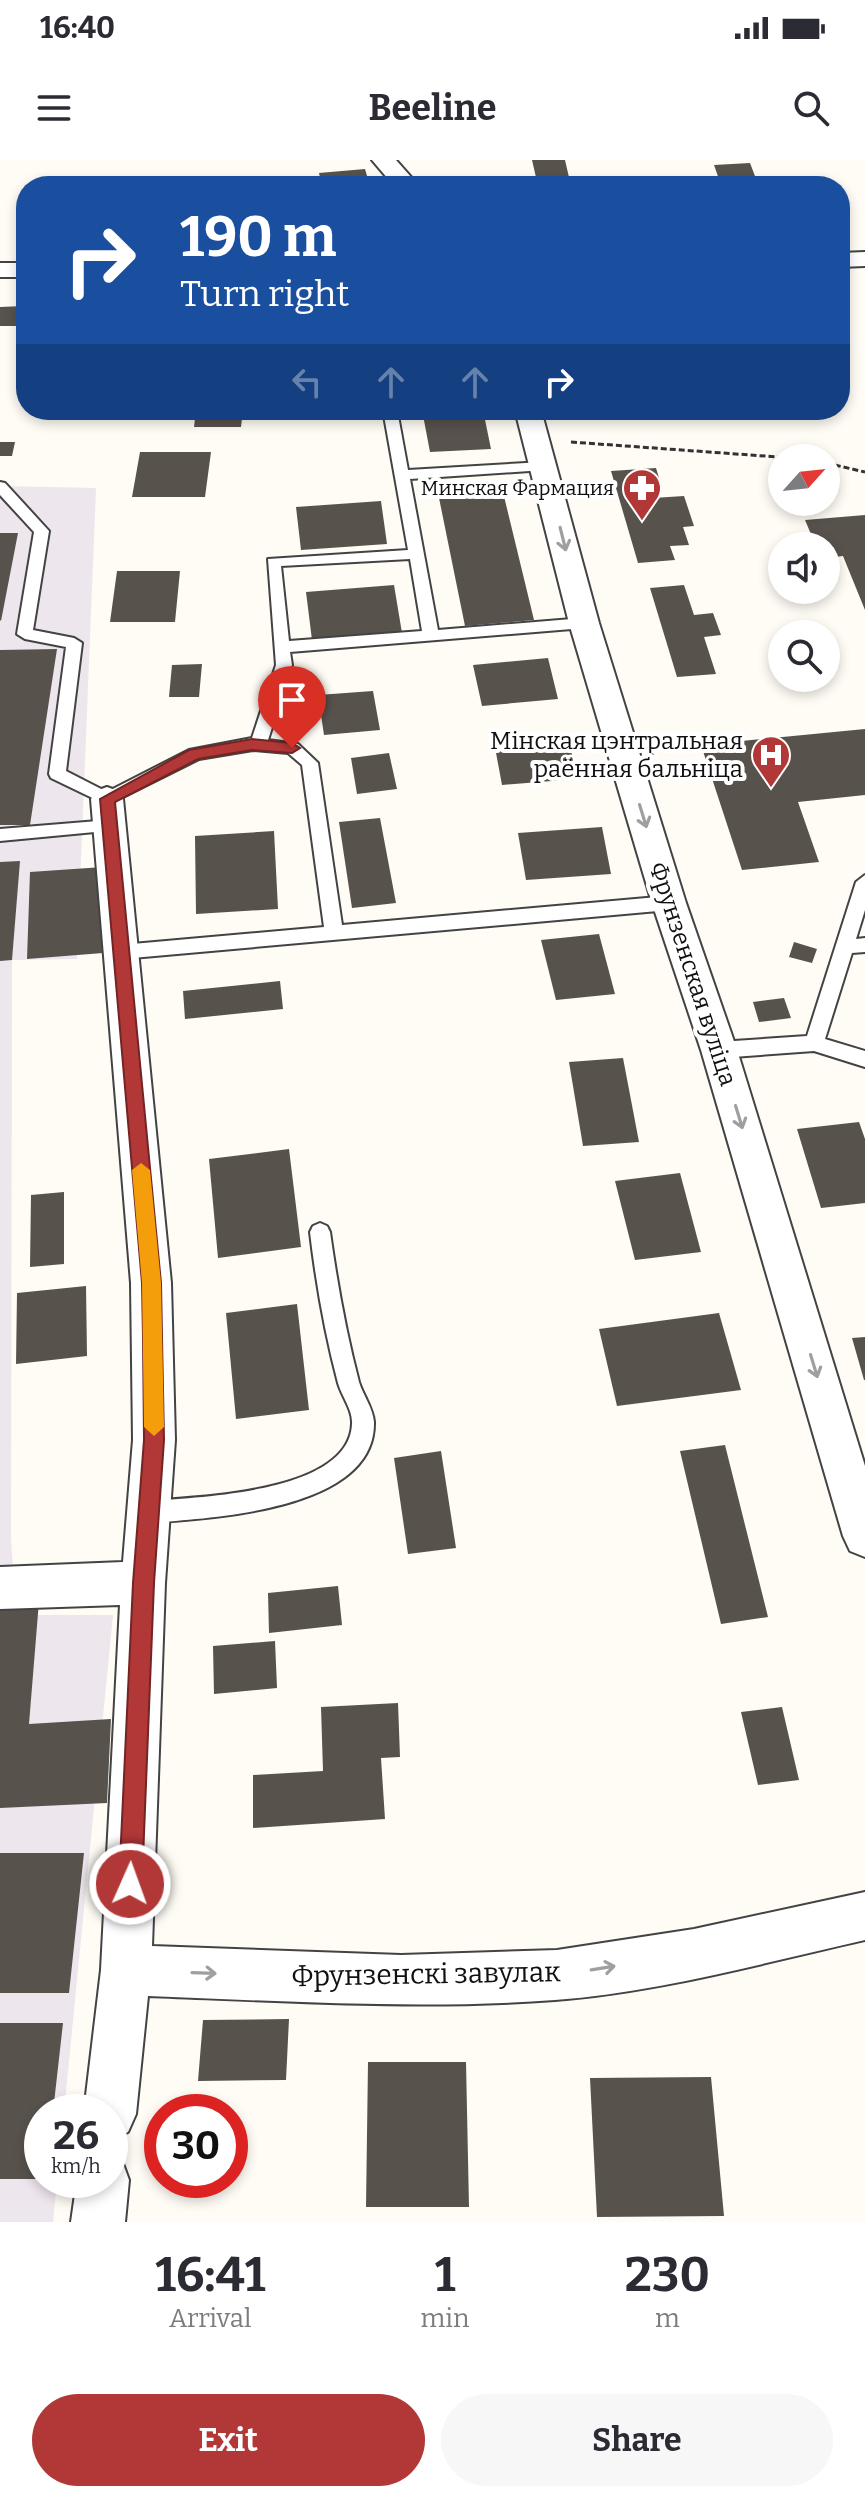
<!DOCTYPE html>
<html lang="en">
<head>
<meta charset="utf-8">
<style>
	body { margin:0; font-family:Bitter,serif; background:#f7f7f7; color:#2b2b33; height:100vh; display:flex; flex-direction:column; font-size:30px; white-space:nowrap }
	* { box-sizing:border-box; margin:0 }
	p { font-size:26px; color:#7c7c81 }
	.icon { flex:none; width:44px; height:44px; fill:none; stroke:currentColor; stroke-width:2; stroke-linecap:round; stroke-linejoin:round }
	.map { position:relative; height:2062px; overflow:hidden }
	.sheet { display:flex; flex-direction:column; background:#fff; flex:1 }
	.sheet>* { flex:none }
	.top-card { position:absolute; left:16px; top:16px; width:834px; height:244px; border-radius:32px; box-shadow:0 4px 12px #0003; background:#1a4fa0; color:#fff; overflow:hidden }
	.needle { width:52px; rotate:63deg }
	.controls { position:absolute; left:768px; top:284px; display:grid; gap:16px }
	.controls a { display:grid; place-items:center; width:72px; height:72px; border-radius:50%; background:#fff; box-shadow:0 4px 12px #0003; font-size:40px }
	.speed { position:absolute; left:24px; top:1934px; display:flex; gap:16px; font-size:40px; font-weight:700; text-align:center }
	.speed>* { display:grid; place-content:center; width:104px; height:104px; border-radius:50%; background:#fff; box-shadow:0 4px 12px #0003; line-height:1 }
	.speed small { font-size:20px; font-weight:400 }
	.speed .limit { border:12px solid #d22; background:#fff; color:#111 }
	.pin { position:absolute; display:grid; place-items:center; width:68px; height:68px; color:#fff; margin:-82px -34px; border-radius:50% 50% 50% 0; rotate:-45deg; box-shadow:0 0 8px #0007 }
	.pin .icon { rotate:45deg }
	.me { position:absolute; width:88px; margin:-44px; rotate:2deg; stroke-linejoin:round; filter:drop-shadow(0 0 6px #0008) }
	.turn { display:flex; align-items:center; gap:28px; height:168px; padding:0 32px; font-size:36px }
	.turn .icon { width:104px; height:104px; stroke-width:2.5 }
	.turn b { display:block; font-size:56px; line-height:68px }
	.lanes { display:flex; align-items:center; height:76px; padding:0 32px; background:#0003; justify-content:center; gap:40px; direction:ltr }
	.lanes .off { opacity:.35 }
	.eta { display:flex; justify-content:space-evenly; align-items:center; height:136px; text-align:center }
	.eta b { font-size:48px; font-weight:700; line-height:56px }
	.primary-button { display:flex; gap:16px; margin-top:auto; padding:16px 32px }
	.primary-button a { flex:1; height:92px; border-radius:48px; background:#b13837; color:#fff; font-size:32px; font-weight:700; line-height:92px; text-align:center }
	.primary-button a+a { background:#f7f7f7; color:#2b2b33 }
	.status { display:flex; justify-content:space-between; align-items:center; height:56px; padding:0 40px; background:#fff; direction:ltr }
	.status svg { height:22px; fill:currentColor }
	header { display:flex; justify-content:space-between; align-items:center; height:104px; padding:0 32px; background:#fff; font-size:36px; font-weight:700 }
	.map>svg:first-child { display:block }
	.industrial { fill:#ede6ed }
	.building { fill:#58524d }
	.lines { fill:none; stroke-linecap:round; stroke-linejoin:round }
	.lane-casing { stroke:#434343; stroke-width:4 }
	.street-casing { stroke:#434343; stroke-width:4 }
	.path { stroke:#323232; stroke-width:3; stroke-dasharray:6 3; stroke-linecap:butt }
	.lane { fill:#fff; fill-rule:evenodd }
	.street { fill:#fff; fill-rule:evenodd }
	.oneway { stroke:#9f9f9f }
	.route { fill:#b13837; stroke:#732424; stroke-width:2 }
	.slow { fill:#f59e0b }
	.labels { text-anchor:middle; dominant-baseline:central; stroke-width:8; stroke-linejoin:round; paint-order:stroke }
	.far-poi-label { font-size:20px; fill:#101010; stroke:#fff; text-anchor:end }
	.poi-label { font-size:24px; fill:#101010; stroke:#fff; text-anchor:end }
	.street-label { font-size:24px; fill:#101010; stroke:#fff }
	.near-street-label { font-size:28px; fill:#101010; stroke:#fff }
</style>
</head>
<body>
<div class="status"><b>16:40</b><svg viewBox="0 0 49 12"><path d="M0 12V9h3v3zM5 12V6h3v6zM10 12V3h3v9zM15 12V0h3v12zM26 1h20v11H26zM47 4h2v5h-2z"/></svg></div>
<header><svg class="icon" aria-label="menu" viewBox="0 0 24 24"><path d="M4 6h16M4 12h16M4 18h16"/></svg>Beeline<svg class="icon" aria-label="search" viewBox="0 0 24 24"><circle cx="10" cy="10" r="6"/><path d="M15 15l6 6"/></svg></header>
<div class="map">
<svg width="865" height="2062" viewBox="0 0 865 2062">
	<rect width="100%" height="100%" fill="#fefcf4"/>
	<path class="industrial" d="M0 326 96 328 77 799 12 800 11 1379 16 1455H113L64 1952H42V2020H57L53 2062H0Z"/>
	<path class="building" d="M532 0H565L571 26H538Z
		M750 3 758 24 721 25 714 5Z
		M365 9 370 26H322L319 13Z
		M24 146 21 166H0V147Z
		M196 250H243L241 267H194Z
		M422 250H483L491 289 430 292Z
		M0 282H15L12 296H0Z
		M140 292H211L205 337H132Z
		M656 308 662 328 650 329 653 338 684 336 694 366 683 367 689 385 670 386 675 400 638 403 611 311Z
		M502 328 534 460 465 466 438 333Z
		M381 341 387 384 301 390 296 347Z
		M865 355V450L843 396 826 398V386H816L805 360Z
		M0 373H18L1 461 0 460Z
		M117 411H180L175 462H110Z
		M394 425 402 473 312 480 306 432Z
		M684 425 694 455 713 453 721 475 704 477 716 514 677 517 650 428Z
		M57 489 30 665H0V490Z
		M548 498 558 539 482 546 473 505Z
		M202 504 199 537H169L172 505Z
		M373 531 380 570 324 575 318 535Z
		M865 569V635L798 642 819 702 742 710 701 585Z
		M568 576 577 619 502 625 494 582Z
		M389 593 397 629 357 634 351 598Z
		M380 658 396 743 352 748 339 662Z
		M602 667 611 714 526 720 518 673Z
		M274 671 278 749 196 754 195 676Z
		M20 701 12 800 0 801V702Z
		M103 707V793L27 799 30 712Z
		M599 774 615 834 556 840 541 780Z
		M794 782 817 789 812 803 789 797Z
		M280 821 283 849 185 859 183 831Z
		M784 838 791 858 759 862 753 842Z
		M623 898 639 982 583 986 569 902Z
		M859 962 865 979V1043L821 1048 797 969Z
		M289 989 301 1087 218 1098 209 999Z
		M680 1013 701 1092 635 1100 615 1021Z
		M64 1032V1104L30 1107 31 1035Z
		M86 1126 87 1196 16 1204 17 1133Z
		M297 1144 309 1250 236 1259 226 1153Z
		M719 1153 741 1230 617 1246 599 1169Z
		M865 1177V1220H864L852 1178Z
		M725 1285 768 1457 721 1464 680 1291Z
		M441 1291 456 1388 408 1394 394 1298Z
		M338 1426 342 1465 269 1473 268 1433Z
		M39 1441 29 1564 111 1559 107 1643 0 1648V1443Z
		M275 1481 277 1528 214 1534 213 1486Z
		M398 1543 400 1597 381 1598 385 1659 253 1668V1615L323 1611 321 1547Z
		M782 1547 799 1620 758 1625 741 1552Z
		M0 1693H84L69 1833H0Z
		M289 1859 286 1920 198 1921 203 1860Z
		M0 1863H63L53 1952H42V2019H0Z
		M368 1902H466L469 2047H366Z
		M711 1917 724 2056 597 2057 590 1918Z"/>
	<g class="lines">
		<defs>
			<path id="lane" d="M383 250H397L408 310 544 302 551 306 544 310 410 319 438 470 584 458 592 463 584 468 290 492 292 505 268 580 298 584 318 603 342 765 669 736 678 743 669 750 121 799 115 797 112 792 121 785 324 767 302 605 288 593 253 590 199 599 107 645 51 618 49 614 66 487 25 479 17 474 34 372 0 335V322L5 323 49 371 33 470 74 478 82 483 66 611 107 632 189 590 252 578 276 505 268 399 408 390ZM410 399 422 471 289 481 281 406Z
				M110 660 116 662 119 666 116 670 0 681V669Z
				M865 715V750L856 779 865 778V792L852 793 825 879 865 891V907L814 891 719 898 712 895 710 890 712 885 719 882 807 876 856 722Z
				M320 1063 327 1066 330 1072C337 1122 346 1173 359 1222 363 1235 373 1248 374 1262 376 1351 210 1358 148 1363L140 1360 137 1352 140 1344 148 1341C199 1337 349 1333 352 1264 353 1250 342 1237 338 1223 325 1174 316 1123 310 1072L313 1066Z"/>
			<path id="street" d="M372 0H396L419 26H394Z
				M865 92V106L840 107V93Z
				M0 103H26V117H0Z
				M515 250H541L599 463 686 743 737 890 865 1306V1397L850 1391 843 1376 701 890 652 743 569 463Z
				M107 627 118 631 123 639 171 1123 175 1280 165 1423 152 1786 401 1795 557 1790 694 1769 865 1732V1780C763 1803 659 1832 555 1840 420 1850 283 1841 148 1836L136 1954 128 1972 110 1980V1952H84L101 1810 120 1445 0 1449V1407L123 1402 133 1280 131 1123 91 639 96 631Z
				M110 1997 122 2001 129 2020 125 2062H71L77 2020H110Z"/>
		</defs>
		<use href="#lane" class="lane-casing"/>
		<use href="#street" class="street-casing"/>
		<path class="path" d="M571 282 792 298
			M826 303 865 312"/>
		<use href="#lane" class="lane"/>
		<use href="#street" class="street"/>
	</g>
	<defs><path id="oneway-shaft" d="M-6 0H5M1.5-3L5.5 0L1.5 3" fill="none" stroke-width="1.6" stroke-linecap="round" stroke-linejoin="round" transform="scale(2)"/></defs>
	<g class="oneway">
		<use href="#oneway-shaft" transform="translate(563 379) rotate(76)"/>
		<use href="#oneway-shaft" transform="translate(643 656) rotate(73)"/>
		<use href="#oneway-shaft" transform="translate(739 957) rotate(73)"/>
		<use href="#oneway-shaft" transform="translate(814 1206) rotate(73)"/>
		<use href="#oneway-shaft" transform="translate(603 1808) rotate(-9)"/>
		<use href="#oneway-shaft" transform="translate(204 1813) rotate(2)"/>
	</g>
	<path class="route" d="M252 579 292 583 300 588 292 593 252 590 198 599 115 642 161 1123 162 1177 164 1280 154 1423 142 1724 138 1732 130 1736 122 1732 119 1724 133 1423 144 1280 143 1177 142 1123 100 639 189 590Z"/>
	<path class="slow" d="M141 1003 150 1010 161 1123 164 1267 154 1276 144 1267 142 1123 132 1010Z"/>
	<defs>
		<symbol id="pharmacy-pin" viewBox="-11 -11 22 30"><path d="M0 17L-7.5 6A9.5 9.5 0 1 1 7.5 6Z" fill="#b13837" stroke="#fff"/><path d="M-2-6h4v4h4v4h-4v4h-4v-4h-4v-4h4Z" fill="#fff"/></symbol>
		<symbol id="hospital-pin" viewBox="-11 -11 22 30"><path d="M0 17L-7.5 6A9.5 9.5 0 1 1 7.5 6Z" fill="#b13837" stroke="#fff"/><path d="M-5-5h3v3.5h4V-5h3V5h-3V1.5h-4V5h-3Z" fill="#fff"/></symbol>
	</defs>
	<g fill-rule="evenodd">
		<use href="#pharmacy-pin" x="620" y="306" width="44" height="60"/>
		<use href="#hospital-pin" x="749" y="573" width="44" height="60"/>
	</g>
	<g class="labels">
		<g class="far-poi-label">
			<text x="614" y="328">Минская Фармация</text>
		</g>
		<g class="poi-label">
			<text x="743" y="581">Мінская цэнтральная<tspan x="743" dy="28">раённая бальніца</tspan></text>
		</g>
		<g class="street-label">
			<text transform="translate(693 814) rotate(72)">Фрунзенская вуліца</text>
		</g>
		<g class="near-street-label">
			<text transform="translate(426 1814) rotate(-1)">Фрунзенскі завулак</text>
		</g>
	</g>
</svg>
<div class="controls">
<a><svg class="needle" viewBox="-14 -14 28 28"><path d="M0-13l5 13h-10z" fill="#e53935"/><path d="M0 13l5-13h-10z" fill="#7c7c81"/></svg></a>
<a><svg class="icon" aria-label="sound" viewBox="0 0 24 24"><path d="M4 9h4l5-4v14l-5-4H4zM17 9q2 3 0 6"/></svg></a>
<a><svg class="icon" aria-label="search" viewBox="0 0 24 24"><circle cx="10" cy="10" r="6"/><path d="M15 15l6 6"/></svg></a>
</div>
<div class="speed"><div>26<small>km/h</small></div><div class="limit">30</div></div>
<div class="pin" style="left:292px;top:588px;background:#d93025"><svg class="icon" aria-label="arrive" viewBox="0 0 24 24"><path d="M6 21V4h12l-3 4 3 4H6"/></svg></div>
<svg class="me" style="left:130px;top:1724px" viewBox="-20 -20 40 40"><circle r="17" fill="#b13837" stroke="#fff" stroke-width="3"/><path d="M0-11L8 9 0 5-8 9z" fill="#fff"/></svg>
<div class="top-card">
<div class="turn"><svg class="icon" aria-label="right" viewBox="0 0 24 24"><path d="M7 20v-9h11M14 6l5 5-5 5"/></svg><div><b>190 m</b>Turn right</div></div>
<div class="lanes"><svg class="icon off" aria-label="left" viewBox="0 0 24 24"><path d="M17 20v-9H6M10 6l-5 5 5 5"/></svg><svg class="icon off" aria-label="ahead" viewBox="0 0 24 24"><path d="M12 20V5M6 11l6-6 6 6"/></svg><svg class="icon off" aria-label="ahead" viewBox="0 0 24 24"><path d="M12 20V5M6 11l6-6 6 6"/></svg><svg class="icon" aria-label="right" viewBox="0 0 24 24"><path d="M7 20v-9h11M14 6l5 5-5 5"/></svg></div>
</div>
</div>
<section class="sheet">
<div class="eta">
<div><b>16:41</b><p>Arrival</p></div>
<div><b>1</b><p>min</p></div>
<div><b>230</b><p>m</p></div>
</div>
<div class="primary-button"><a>Exit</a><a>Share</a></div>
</section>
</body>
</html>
